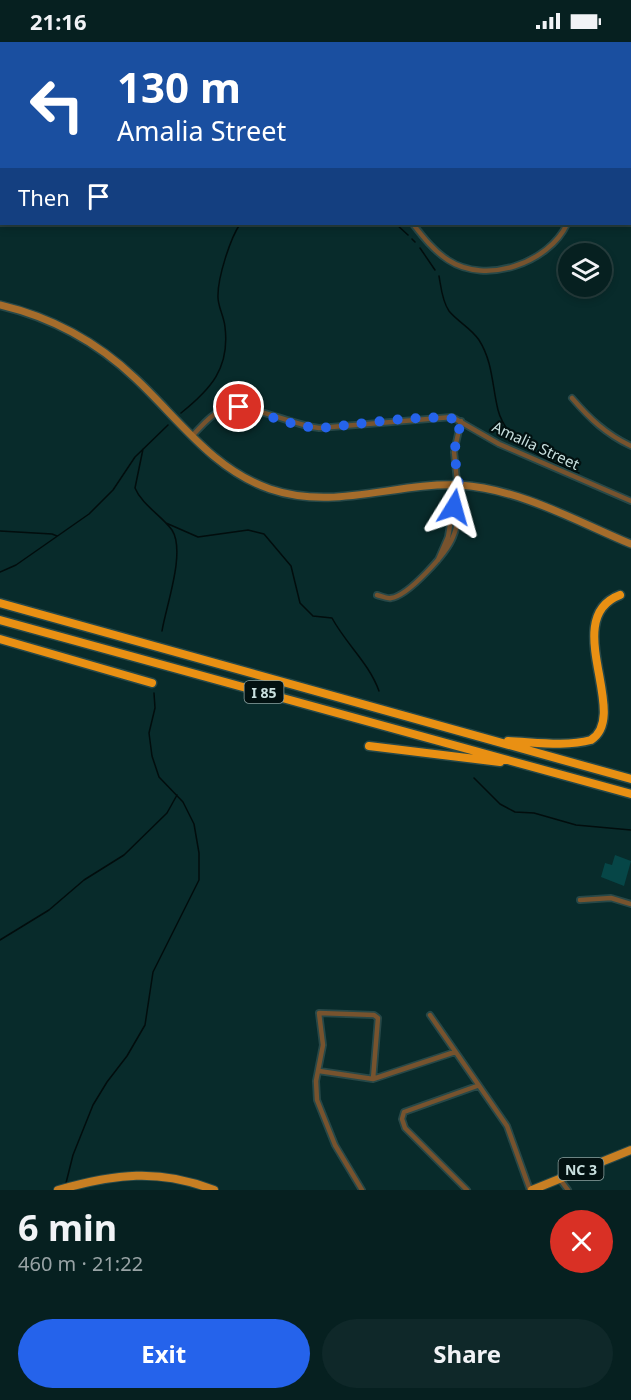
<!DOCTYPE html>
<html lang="en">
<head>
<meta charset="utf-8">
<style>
	body { margin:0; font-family:"Noto Sans",sans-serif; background:#0f2829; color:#f1f3f6; height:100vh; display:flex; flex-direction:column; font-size:22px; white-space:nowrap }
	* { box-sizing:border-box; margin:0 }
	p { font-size:20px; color:#98a3a5 }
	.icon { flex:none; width:33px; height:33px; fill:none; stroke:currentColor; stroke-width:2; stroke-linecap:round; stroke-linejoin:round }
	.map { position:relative; height:1148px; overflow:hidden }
	.sheet { display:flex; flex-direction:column; background:#062020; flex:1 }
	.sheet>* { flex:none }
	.banner { position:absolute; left:0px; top:0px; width:632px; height:183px; box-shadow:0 3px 9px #0003,0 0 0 2px #273e3e; background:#1a4fa0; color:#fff; overflow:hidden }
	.controls { position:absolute; left:558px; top:201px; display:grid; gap:12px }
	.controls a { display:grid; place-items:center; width:54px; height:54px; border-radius:50%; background:#062020; box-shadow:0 3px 9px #0003,0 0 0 2px #273e3e; font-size:30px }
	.pin { position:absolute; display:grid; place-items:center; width:51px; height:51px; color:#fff; margin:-26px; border:3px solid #fff; border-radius:50%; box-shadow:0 2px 6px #0007 }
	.me { position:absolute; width:66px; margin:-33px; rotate:8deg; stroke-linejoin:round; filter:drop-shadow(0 0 4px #0008) }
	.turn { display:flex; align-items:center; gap:21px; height:126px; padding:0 18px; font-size:27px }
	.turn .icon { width:78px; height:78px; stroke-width:2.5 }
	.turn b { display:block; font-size:42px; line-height:51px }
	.then { display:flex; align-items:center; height:57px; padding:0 18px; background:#0003; gap:12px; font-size:22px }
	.round { display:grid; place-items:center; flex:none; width:63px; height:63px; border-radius:32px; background:#0f2829 }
	.headline { display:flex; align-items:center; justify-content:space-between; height:102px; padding:0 18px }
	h1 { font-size:36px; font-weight:700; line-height:45px }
	.action { display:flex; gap:12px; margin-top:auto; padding:12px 18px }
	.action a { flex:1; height:69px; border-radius:36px; background:#2563eb; color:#fff; font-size:24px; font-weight:700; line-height:69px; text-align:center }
	.action a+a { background:#0f2829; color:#f1f3f6 }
	.status { display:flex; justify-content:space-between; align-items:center; height:42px; padding:0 30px; background:#062020; direction:ltr }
	.status svg { height:16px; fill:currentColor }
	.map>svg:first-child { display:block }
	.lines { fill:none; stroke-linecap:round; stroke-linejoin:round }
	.stream { stroke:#020d0d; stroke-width:1.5 }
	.building { fill:#064647 }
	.street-casing { stroke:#274848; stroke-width:8 }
	.secondary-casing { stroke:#274848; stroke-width:10 }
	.primary-casing { stroke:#274848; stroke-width:10 }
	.highway-casing { stroke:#274848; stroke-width:11 }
	.street { stroke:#77532e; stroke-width:4.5 }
	.secondary { stroke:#a56c2b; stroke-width:7 }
	.primary { stroke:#c87f23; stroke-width:8 }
	.highway { stroke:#e99013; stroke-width:8 }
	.route { stroke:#2563eb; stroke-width:10; stroke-dasharray:0 18 }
	.labels { text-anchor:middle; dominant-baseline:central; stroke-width:4.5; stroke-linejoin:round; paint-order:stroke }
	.shield { fill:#021111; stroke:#8da2a1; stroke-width:1.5 }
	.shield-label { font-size:14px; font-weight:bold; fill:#c9e0df }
	.street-label { font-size:15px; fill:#c9e0df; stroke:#021111 }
</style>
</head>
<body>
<div class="status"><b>21:16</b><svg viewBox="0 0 49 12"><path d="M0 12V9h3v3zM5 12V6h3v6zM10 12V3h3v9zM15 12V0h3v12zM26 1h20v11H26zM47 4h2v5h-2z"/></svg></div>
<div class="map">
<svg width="631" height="1148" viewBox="0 0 631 1148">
	<rect width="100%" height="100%" fill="#082b2b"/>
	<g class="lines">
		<path class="stream" d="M289 2 290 0
			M396 182 408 193
			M412 197 415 200
			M420 206 435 228
			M439 234C441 245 442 259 449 269 458 280 471 286 479 298 493 320 492 344 498 368 507 403 549 419 579 431
			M181 371C211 347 230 326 225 285 224 274 217 263 218 253 218 235 230 197 240 182
			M143 407 135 446C142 463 161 473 172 488 186 510 166 564 162 589
			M166 481 198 495 248 488 264 492 291 524 300 561 313 574 332 576C346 602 369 621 379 649
			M0 489 52 492 57 494
			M0 530 16 523 89 472 113 448 135 415 168 383
			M474 736 500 762 515 770 534 771 576 783 631 788
			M0 898 49 868 84 838 124 813 167 771 177 753
			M66 1141 73 1113 93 1063 107 1040 127 1014 145 983 153 930 199 838V811L194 782 183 760 159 735 152 714 149 691 155 666 154 651"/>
	</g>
	<path class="building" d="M615 813 631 819 624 844 601 835 605 821 612 823Z"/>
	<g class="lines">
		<defs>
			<path id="street" d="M175 0 176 2
				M437 0 439 2
				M500 0 502 2
				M456 2 458 0
				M593 2H607
				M630 7H631
				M413 182C423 195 434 209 448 218 486 243 549 221 567 182
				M572 356C590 377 606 392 631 404
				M192 394C201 385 209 374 220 369 245 357 289 383 319 386L452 375 499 402 631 459
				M438 518 448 495 455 453 458 449 454 410 461 379
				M377 553C381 554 387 557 391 556 408 554 447 511 453 495 459 482 459 467 461 454L458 449
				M580 858 611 856 631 862
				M430 973 507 1084 530 1148
				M319 1029 373 1037
				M559 1136 568 1148
				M362 1148 335 1103 317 1058 316 1039 323 1003 319 971 374 973 378 976 373 1037 455 1010
				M467 1148 405 1086 402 1077 404 1070 477 1044"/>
			<path id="secondary" d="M0 263C51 275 97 300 135 336 178 376 212 427 270 447 335 469 395 440 460 443 520 447 576 479 631 502"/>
			<path id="primary" d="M58 1148C114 1132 159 1126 214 1148
				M532 1148 631 1108"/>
			<path id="highway" d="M0 561 631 737
				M0 578 631 752
				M0 597 152 641
				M508 699C534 700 566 705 591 698 631 673 559 576 620 553
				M369 704 500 720"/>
		</defs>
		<use href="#street" class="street-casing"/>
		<use href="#secondary" class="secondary-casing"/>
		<use href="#primary" class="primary-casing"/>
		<use href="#highway" class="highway-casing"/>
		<use href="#street" class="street"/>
		<use href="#secondary" class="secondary"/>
		<use href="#primary" class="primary"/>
		<use href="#highway" class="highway"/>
	</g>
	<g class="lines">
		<path class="route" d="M239 365 300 384 319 386C349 384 439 369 461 379L454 410 459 443 454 465"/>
	</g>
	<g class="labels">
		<g class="shield">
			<rect x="244.5" y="639" width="39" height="22" rx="4.5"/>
			<rect x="558.5" y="1116" width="45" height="22" rx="4.5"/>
		</g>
		<g class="shield-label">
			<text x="264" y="650">I 85</text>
			<text x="581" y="1127">NC 3</text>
		</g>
		<g class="street-label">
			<text transform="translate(536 403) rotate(25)">Amalia Street</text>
		</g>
	</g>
</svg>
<div class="controls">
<a><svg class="icon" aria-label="layers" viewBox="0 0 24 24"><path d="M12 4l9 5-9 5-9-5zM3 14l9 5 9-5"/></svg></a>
</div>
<div class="pin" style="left:239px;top:365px;background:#d93025"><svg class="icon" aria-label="arrive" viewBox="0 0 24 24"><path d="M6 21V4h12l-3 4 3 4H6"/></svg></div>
<svg class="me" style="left:454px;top:465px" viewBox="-20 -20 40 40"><path d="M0-17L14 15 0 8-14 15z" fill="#2563eb" stroke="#fff" stroke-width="4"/></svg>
<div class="banner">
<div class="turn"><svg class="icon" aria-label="left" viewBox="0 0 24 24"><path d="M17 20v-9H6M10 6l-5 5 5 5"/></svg><div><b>130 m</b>Amalia Street</div></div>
<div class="then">Then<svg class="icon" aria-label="arrive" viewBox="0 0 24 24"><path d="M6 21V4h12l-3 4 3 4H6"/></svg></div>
</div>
</div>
<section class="sheet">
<div class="headline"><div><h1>6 min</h1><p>460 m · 21:22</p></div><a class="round" style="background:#d93025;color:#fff"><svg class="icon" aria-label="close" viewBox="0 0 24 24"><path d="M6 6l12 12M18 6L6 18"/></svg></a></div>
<div class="action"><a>Exit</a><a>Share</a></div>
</section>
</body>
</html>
